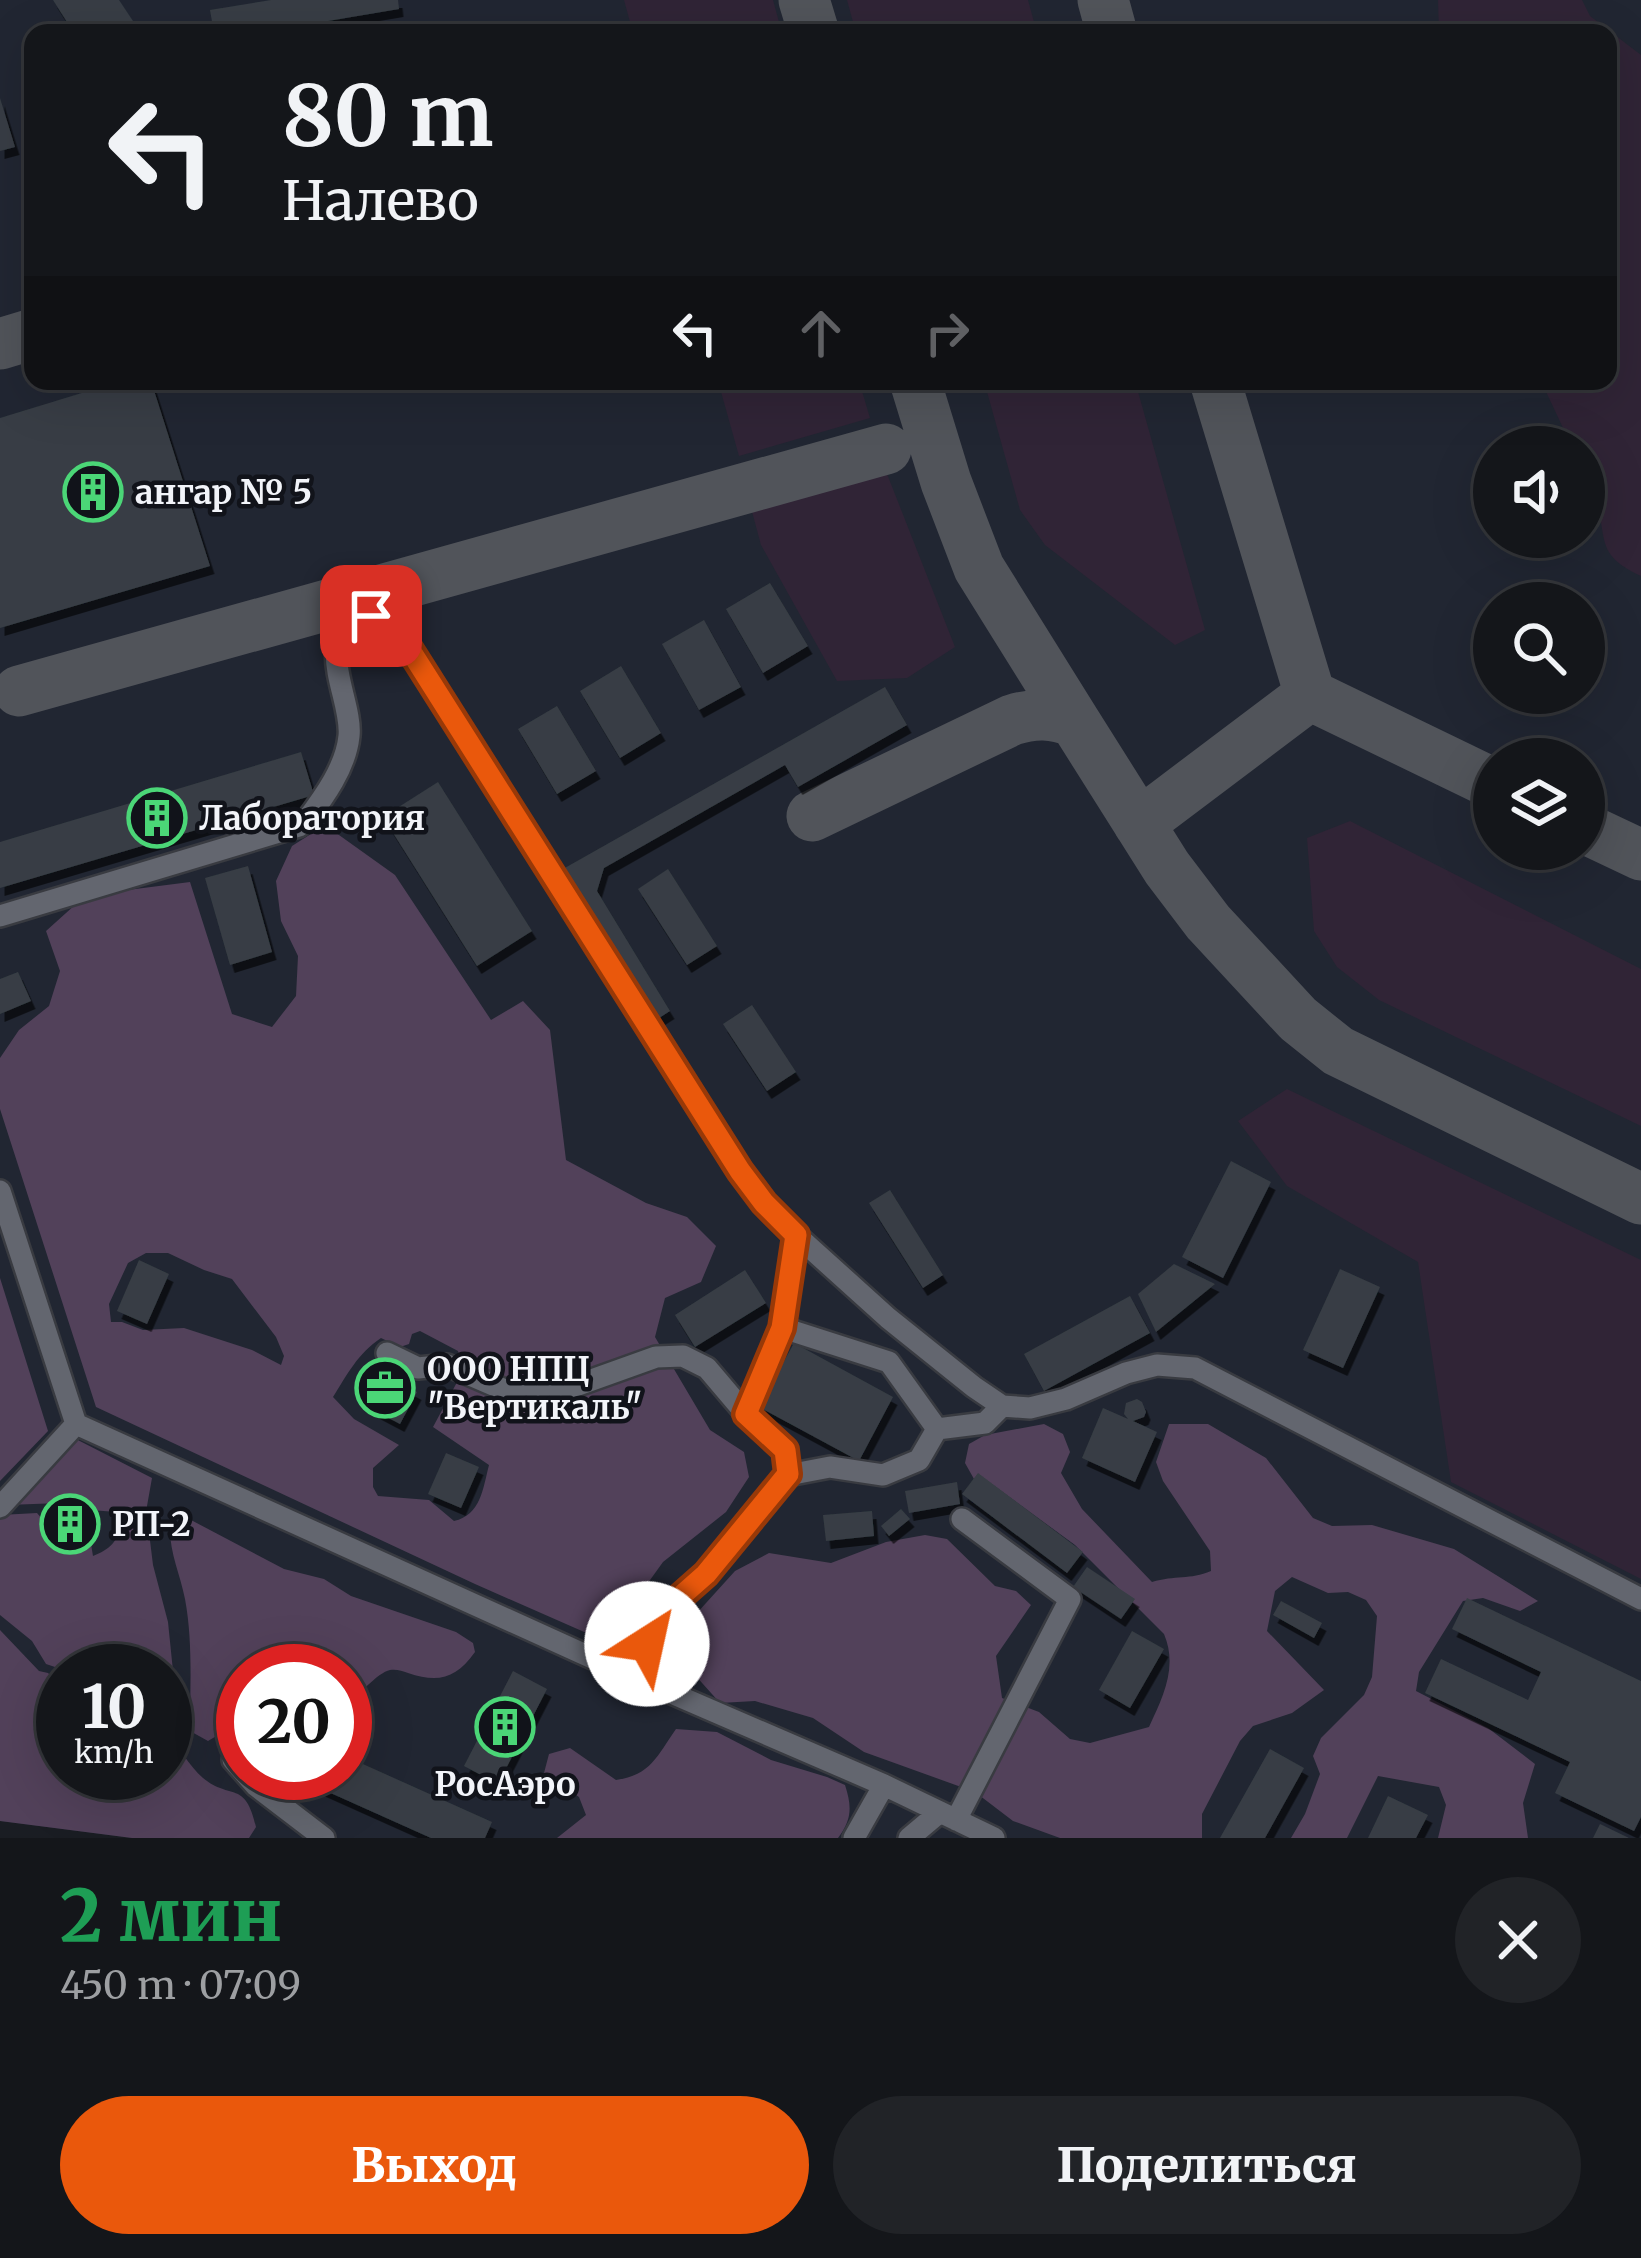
<!DOCTYPE html>
<html lang="ru">
<head>
<meta charset="utf-8">
<style>
	body { margin:0; font-family:Merriweather,serif; background:#212327; color:#f1f3f6; height:100vh; display:flex; flex-direction:column; font-size:45px; white-space:nowrap }
	* { box-sizing:border-box; margin:0 }
	p { font-size:39px; color:#9d9fa2 }
	.icon { flex:none; width:66px; height:66px; fill:none; stroke:currentColor; stroke-width:2; stroke-linecap:round; stroke-linejoin:round }
	.map { position:relative; height:1838px; overflow:hidden }
	.drawer { display:flex; flex-direction:column; background:#14161a; flex:1 }
	.drawer>* { flex:none }
	.banner { position:absolute; left:24px; top:24px; width:1593px; height:366px; border-radius:24px; box-shadow:0 12px 48px #0002,0 0 0 3px #333539; background:#14161a; color:#f1f3f6; overflow:hidden }
	.fabs { position:absolute; left:1473px; top:426px; display:grid; gap:24px }
	.fabs a { display:grid; place-items:center; width:132px; height:132px; border-radius:50%; background:#14161a; box-shadow:0 12px 48px #0002,0 0 0 3px #333539; font-size:60px }
	.speed { position:absolute; left:36px; top:1644px; display:flex; gap:24px; font-size:60px; font-weight:700; text-align:center }
	.speed>* { display:grid; place-content:center; width:156px; height:156px; border-radius:50%; background:#14161a; box-shadow:0 12px 48px #0002,0 0 0 3px #333539; line-height:1 }
	.speed small { font-size:30px; font-weight:400 }
	.speed .limit { border:18px solid #d22; background:#fff; color:#111 }
	.pin { position:absolute; display:grid; place-items:center; width:102px; height:102px; color:#fff; margin:-51px; border-radius:24px; box-shadow:0 6px 18px #0006 }
	.me { position:absolute; width:132px; margin:-66px; rotate:35deg; stroke-linejoin:round; filter:drop-shadow(0 0 9px #0008) }
	.turn { display:flex; align-items:center; gap:42px; height:252px; padding:0 60px; font-size:54px }
	.turn .icon { width:156px; height:156px; stroke-width:2.5 }
	.turn b { display:block; font-size:84px; line-height:102px }
	.lanes { display:flex; align-items:center; height:114px; padding:0 60px; background:#0003; justify-content:center; gap:60px; direction:ltr }
	.lanes .off { opacity:.35 }
	.round { display:grid; place-items:center; flex:none; width:126px; height:126px; border-radius:63px; background:#212327 }
	.overview { display:flex; align-items:center; justify-content:space-between; height:204px; padding:0 60px }
	h1 { font-size:72px; font-weight:800; line-height:90px; color:#1e9e55 }
	.button { display:flex; gap:24px; margin-top:auto; padding:24px 60px }
	.button a { flex:1; height:138px; border-radius:72px; background:#ea580c; color:#fff; font-size:48px; font-weight:800; line-height:138px; text-align:center }
	.button a+a { background:#212327; color:#f1f3f6 }
	.map>svg:first-child { display:block }
	.built { fill:#212632; fill-rule:evenodd }
	.green { fill:#302436 }
	.forest { fill:#52415a; fill-rule:evenodd }
	.lines { fill:none; stroke-linecap:round; stroke-linejoin:round }
	.taxiway { stroke:#51545a; stroke-width:51 }
	.building { fill:#373e44; filter:url(#shadow) }
	.minor-casing { stroke:#393b41; stroke-width:26 }
	.minor { stroke:#63666f; stroke-width:21 }
	.route-casing { stroke:#983908; stroke-width:30 }
	.route { stroke:#ea580c; stroke-width:21 }
	.labels { text-anchor:middle; dominant-baseline:central; stroke-width:9; stroke-linejoin:round; paint-order:stroke }
	.poi-label { font-size:33px; font-weight:bold; fill:#f2f4f9; stroke:#11131a; text-anchor:start }
</style>
</head>
<body>
<div class="map">
<svg width="1641" height="1838" viewBox="0 0 1641 1838">
	<defs>
		<filter id="shadow"><feDropShadow dx="4.5" dy="8" stdDeviation="0" flood-color="#0009"/></filter>
	</defs>
	<rect width="100%" height="100%" fill="#1a1d23"/>
	<path class="built" d="M0 0H1641V1838H132L0 1821ZM33 33H1608V381H33ZM1494 447H1584V537H1494ZM1494 603H1584V693H1494ZM1494 759H1584V849H1494ZM63 1671H165V1773H63ZM243 1671H345V1773H243Z"/>
	<path class="green" d="M624 0H773L782 33H633Z
		M847 0H1028L1037 33H856Z
		M1438 0H1582L1590 16 1641 55V576C1599 556 1606 544 1598 505 1592 480 1584 476 1584 447H1572L1541 381H1608V33H1439Z
		M718 381H859L870 418 739 456Z
		M984 381H1135L1205 630 1175 645 1045 545 1020 510Z
		M880 456 955 647 907 678 837 681 761 545 747 493Z
		M1350 821 1641 969V1126L1379 1000 1337 967 1314 931 1307 838Z
		M1287 1089 1641 1260V1579L1451 1482 1418 1262 1287 1186 1238 1121Z"/>
	<path class="forest" d="M325 825 395 875 491 1020 523 1001 550 1030 566 1160 646 1203 687 1217 716 1246 701 1282 665 1298 655 1337 710 1430 744 1452 749 1477 726 1512 663 1562 640 1594 631 1635H591L475 1584 96 1407 0 1109V1058L19 1030 49 1006 60 971 46 931 76 904 112 892 190 882 232 1014 272 1027 296 996 298 956 281 921 276 881 292 846ZM146 1253H168L204 1270 232 1279 276 1337 284 1356 281 1365 252 1350 184 1328 143 1330 122 1322H111L109 1304 128 1263ZM420 1331 458 1351 463 1371 433 1427 489 1465C483 1488 481 1515 454 1521L429 1500 378 1496 373 1487V1468L399 1445 354 1419 333 1397C347 1375 358 1353 381 1338L400 1347 409 1344 412 1334Z
		M0 1278 48 1431 0 1481Z
		M1044 1424 1063 1434 1070 1452 1061 1473 1082 1509 1152 1582C1175 1575 1190 1580 1211 1571L1210 1551 1163 1481 1156 1462 1169 1424H1208L1266 1458 1313 1518 1332 1526 1372 1525 1454 1549 1538 1601 1520 1611 1483 1598 1463 1601 1419 1672 1416 1691 1488 1728 1535 1764 1523 1803 1528 1838H1438L1446 1805 1439 1787 1378 1776 1347 1838H1291L1305 1814 1320 1774 1313 1756 1321 1738 1364 1695 1372 1677 1377 1616 1366 1600 1348 1592 1328 1593 1292 1577 1275 1591 1267 1631 1324 1690 1292 1713 1253 1726 1240 1741 1202 1814V1838H1060L1013 1821 975 1792 864 1752 813 1718 755 1701 720 1703 668 1645 735 1571 769 1553 831 1563 886 1542 925 1535 947 1539 995 1586 1016 1591 1031 1605 996 1656 1002 1698 1039 1712 1070 1739 1090 1743 1149 1727C1163 1697 1178 1667 1164 1634L1075 1545 993 1485 974 1479 965 1463 969 1444 985 1435Z
		M70 1436 152 1478 147 1506 148 1524 153 1565 168 1622 173 1671 171 1701 176 1730 165 1720V1671H63V1674L58 1668 46 1664 32 1641 0 1615V1515L37 1513 43 1520 44 1539 90 1538 93 1556C114 1548 125 1534 116 1512L91 1510 87 1502 7 1505Z
		M191 1520 284 1569 324 1579 351 1596 456 1632 473 1643 475 1652C456 1679 438 1683 408 1673 402 1671 397 1669 390 1670 378 1672 356 1698 345 1706V1671H243V1703C225 1710 222 1717 218 1735L208 1741 190 1731C190 1687 193 1642 185 1599 180 1573 169 1552 170 1525Z
		M0 1630 39 1671 48 1673 63 1688V1773H165V1733C179 1746 189 1766 203 1778 231 1801 245 1779 256 1827L249 1838H132L0 1821Z
		M676 1729 717 1732 771 1760 827 1777 845 1785C852 1807 852 1819 838 1838H557L586 1815 579 1797 544 1773 549 1754 570 1748 616 1780C651 1775 657 1756 676 1729Z"/>
	<g class="lines">
		<path class="taxiway" d="M804 0 814 33
			M1103 0 1112 33
			M0 344 33 334
			M915 381 946 482 979 568 1075 722 1167 868 1208 922 1298 1019 1338 1051 1641 1199
			M1215 381 1310 695 1494 784
			M19 691 886 449
			M812 816 1012 720C1034 713 1053 713 1075 722
			M1139 824 1310 695
			M1584 828 1641 855"/>
	</g>
	<path class="building" d="M53 0H119L141 33H74Z
		M271 0H398L399 9 257 33H214L210 10Z
		M0 98 15 147 0 151Z
		M121 381H151L210 566 0 628V418Z
		M770 583 808 646 763 673 726 609Z
		M704 620 741 687 699 710 662 644Z
		M621 666 661 733 620 758 580 691Z
		M885 687 907 725 798 787 785 765 604 868 597 891 670 1011 656 1020 563 869Z
		M557 706 596 771 557 794 518 729Z
		M301 752 314 795 0 888V842Z
		M438 782 532 931 477 966 383 817Z
		M248 866 272 952 230 965 205 878Z
		M668 869 717 946 687 965 638 889Z
		M18 972 31 1001 0 1014V979Z
		M752 1005 796 1072 767 1091 723 1024Z
		M1231 1161 1271 1182 1223 1278 1182 1257Z
		M890 1190 943 1275 923 1288 869 1203Z
		M139 1260 169 1274 147 1324 117 1311Z
		M1174 1264 1215 1284 1156 1332 1138 1294Z
		M1340 1269 1380 1287 1343 1368 1303 1350Z
		M745 1270 766 1303 695 1347 675 1315Z
		M1130 1296 1150 1333 1044 1391 1024 1354Z
		M794 1343 893 1397 859 1461 759 1407Z
		M381 1372 417 1392 400 1424 364 1405Z
		M1137 1399 1142 1402 1146 1412 1144 1417 1133 1421 1157 1432 1135 1482 1082 1458 1103 1408 1128 1419 1124 1414 1126 1403Z
		M446 1453 479 1467 461 1508 428 1494Z
		M978 1473 1083 1552 1067 1573 962 1494Z
		M957 1482 960 1504 909 1513 905 1491Z
		M901 1509 910 1519 889 1536 881 1526Z
		M872 1511 874 1536 826 1541 823 1515Z
		M51 1515 90 1517V1534L50 1532Z
		M1087 1567 1135 1599 1121 1619 1073 1587Z
		M1467 1598 1641 1681V1817L1634 1831 1555 1793 1570 1762 1425 1693 1441 1659 1528 1700 1541 1672 1452 1629Z
		M1281 1601 1322 1623 1314 1638 1273 1615Z
		M1132 1631 1164 1649 1130 1708 1099 1690Z
		M513 1671 547 1689 498 1784 464 1766Z
		M1270 1749 1304 1768 1265 1838H1220Z
		M345 1756 492 1822 485 1838H431L286 1773H345Z
		M1388 1796 1428 1815 1416 1838H1368Z
		M1600 1824 1629 1838H1593Z"/>
	<g class="lines">
		<defs>
			<path id="minor" d="M0 916 299 826 306 821C324 797 346 767 349 736 353 701 314 643 356 620 372 611 386 619 398 631L740 1171 763 1203 796 1235 888 1318 974 1387 1002 1406 1030 1408 1066 1399 1126 1373 1157 1365 1195 1368 1641 1599
				M0 1191 76 1424 632 1676 884 1785 994 1838
				M387 1353 418 1368 447 1365 512 1393 575 1386 656 1357 683 1356 707 1368 746 1414 785 1450 788 1475 706 1574 663 1612 632 1676
				M746 1414 783 1328
				M937 1429 985 1423 1002 1406
				M788 1475 830 1467 883 1475 919 1460 937 1429 889 1362 783 1328 796 1235
				M0 1507 76 1424
				M233 1760 256 1786 324 1838
				M956 1820 1070 1599 962 1519
				M854 1838 884 1785
				M909 1838 940 1812"/>
		</defs>
		<use href="#minor" class="minor-casing"/>
		<use href="#minor" class="minor"/>
	</g>
	<g class="lines">
		<defs>
			<path id="route" d="M371 616 389 622 398 631 740 1171 764 1203 796 1235 782 1328 746 1414 785 1450 788 1474 706 1574 663 1612 647 1644"/>
		</defs>
		<use href="#route" class="route-casing"/>
		<use href="#route" class="route"/>
	</g>
	<defs>
		<symbol id="building-ring" viewBox="-11 -11 22 22"><circle r="9.5" fill="#11131a" stroke="#4bd677" stroke-width="1.5"/><path d="M-4-6H4V6H1V3H-1V6H-4ZM-2.5-4.3h1.7v1.8h-1.7ZM.8-4.3h1.7v1.8H.8ZM-2.5-1h1.7V.8h-1.7ZM.8-1h1.7V.8H.8Z" fill="#4bd677"/></symbol>
		<symbol id="office-ring" viewBox="-11 -11 22 22"><circle r="9.5" fill="#11131a" stroke="#4bd677" stroke-width="1.5"/><path d="M-6-3h4V-5.5h4V-3h4V5H-6ZM-1-4.5V-3h2v-1.5ZM-6 0V1H6V0Z" fill="#4bd677"/></symbol>
	</defs>
	<g fill-rule="evenodd">
		<use href="#building-ring" x="60" y="459" width="66" height="66"/>
		<use href="#building-ring" x="124" y="785" width="66" height="66"/>
		<use href="#office-ring" x="352" y="1355" width="66" height="66"/>
		<use href="#building-ring" x="37" y="1491" width="66" height="66"/>
		<use href="#building-ring" x="472" y="1694" width="66" height="66"/>
	</g>
	<g class="labels">
		<g class="poi-label">
			<text x="135" y="492">ангар № 5</text>
			<text x="199" y="818">Лаборатория</text>
			<text x="427" y="1369">ООО НПЦ<tspan x="427" dy="38">"Вертикаль"</tspan></text>
			<text x="112" y="1524">РП-2</text>
			<text x="505" y="1784" text-anchor="middle">РосАэро</text>
		</g>
	</g>
</svg>
<div class="fabs">
<a><svg class="icon" aria-label="sound" viewBox="0 0 24 24"><path d="M4 9h4l5-4v14l-5-4H4zM17 9q2 3 0 6"/></svg></a>
<a><svg class="icon" aria-label="search" viewBox="0 0 24 24"><circle cx="10" cy="10" r="6"/><path d="M15 15l6 6"/></svg></a>
<a><svg class="icon" aria-label="layers" viewBox="0 0 24 24"><path d="M12 4l9 5-9 5-9-5zM3 14l9 5 9-5"/></svg></a>
</div>
<div class="speed"><div>10<small>km/h</small></div><div class="limit">20</div></div>
<div class="pin" style="left:371px;top:616px;background:#d93025"><svg class="icon" aria-label="arrive" viewBox="0 0 24 24"><path d="M6 21V4h12l-3 4 3 4H6"/></svg></div>
<svg class="me" style="left:647px;top:1644px" viewBox="-20 -20 40 40"><circle r="19" fill="#fff"/><path d="M0-13L10 11 0 6-10 11z" fill="#ea580c"/></svg>
<div class="banner">
<div class="turn"><svg class="icon" aria-label="left" viewBox="0 0 24 24"><path d="M17 20v-9H6M10 6l-5 5 5 5"/></svg><div><b>80 m</b>Налево</div></div>
<div class="lanes"><svg class="icon" aria-label="left" viewBox="0 0 24 24"><path d="M17 20v-9H6M10 6l-5 5 5 5"/></svg><svg class="icon off" aria-label="ahead" viewBox="0 0 24 24"><path d="M12 20V5M6 11l6-6 6 6"/></svg><svg class="icon off" aria-label="right" viewBox="0 0 24 24"><path d="M7 20v-9h11M14 6l5 5-5 5"/></svg></div>
</div>
</div>
<section class="drawer">
<div class="overview"><div><h1>2 мин</h1><p>450 m · 07:09</p></div><a class="round"><svg class="icon" aria-label="close" viewBox="0 0 24 24"><path d="M6 6l12 12M18 6L6 18"/></svg></a></div>
<div class="button"><a>Выход</a><a>Поделиться</a></div>
</section>
</body>
</html>
